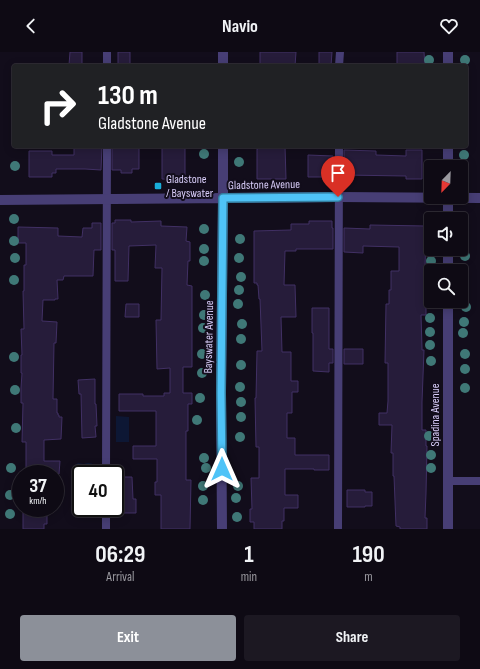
<!DOCTYPE html>
<html lang="en">
<head>
<meta charset="utf-8">
<style>
	body { margin:0; font-family:"Sofia Sans Condensed",sans-serif; background:#1c1822; color:#f1f3f6; height:100vh; display:flex; flex-direction:column; font-size:15px; white-space:nowrap }
	* { box-sizing:border-box; margin:0 }
	p { font-size:13px; color:#9b9aa0 }
	.icon { flex:none; width:22px; height:22px; fill:none; stroke:currentColor; stroke-width:2; stroke-linecap:round; stroke-linejoin:round }
	.map { position:relative; height:477px; overflow:hidden }
	.panel { display:flex; flex-direction:column; background:#0e0a14; flex:1 }
	.panel>* { flex:none }
	.hud { position:absolute; left:12px; top:12px; width:456px; height:84px; border-radius:4px; box-shadow:0 2px 10px #0003,0 0 0 1px #2e2b34; background:#202124; color:#fff; overflow:hidden }
	.needle { width:26px; rotate:203deg }
	.fabs { position:absolute; left:424px; top:108px; display:grid; gap:8px }
	.fabs a { display:grid; place-items:center; width:44px; height:44px; border-radius:4px; background:#0e0a14; box-shadow:0 2px 10px #0003,0 0 0 1px #2e2b34; font-size:20px }
	.speed { position:absolute; left:12px; top:413px; display:flex; gap:8px; font-size:20px; font-weight:700; text-align:center }
	.speed>* { display:grid; place-content:center; width:52px; height:52px; border-radius:50%; background:#0e0a14; box-shadow:0 2px 10px #0003,0 0 0 1px #2e2b34; line-height:1 }
	.speed small { font-size:10px; font-weight:400 }
	.speed .limit { border:2px solid #111; border-radius:6px; background:#fff; color:#111 }
	.pin { position:absolute; display:grid; place-items:center; width:34px; height:34px; color:#fff; margin:-41px -17px; border-radius:50% 50% 50% 0; rotate:-45deg; box-shadow:0 0 4px #0007 }
	.pin .icon { rotate:45deg }
	.me { position:absolute; width:44px; margin:-22px; rotate:0deg; stroke-linejoin:round; filter:drop-shadow(0 0 3px #0008) }
	.turn { display:flex; align-items:center; gap:14px; height:84px; padding:0 20px; font-size:18px }
	.turn .icon { width:52px; height:52px; stroke-width:2.5 }
	.turn b { display:block; font-size:28px; line-height:34px }
	.eta { display:flex; justify-content:space-evenly; align-items:center; height:68px; text-align:center }
	.eta b { font-size:24px; font-weight:700; line-height:28px }
	.primary-button { display:flex; gap:8px; margin-top:auto; padding:8px 20px }
	.primary-button a { flex:1; height:46px; border-radius:4px; background:#8c9099; color:#fff; font-size:16px; font-weight:700; line-height:46px; text-align:center }
	.primary-button a+a { background:#1c1822; color:#f1f3f6 }
	header { display:flex; justify-content:space-between; align-items:center; height:52px; padding:0 20px; background:#0e0a14; font-size:18px; font-weight:700 }
	.map>svg:first-child { display:block }
	.water { fill:#0d1734 }
	.building { fill:#261c3a; stroke:#413064 }
	.lines { fill:none; stroke-linecap:round; stroke-linejoin:round }
	.service { stroke:#473e75; stroke-width:8 }
	.minor { stroke:#473e75; stroke-width:10 }
	.tertiary { stroke:#473e75; stroke-width:10 }
	.tree { fill:#3f7877 }
	.route-casing { stroke:#337fa1; stroke-width:10 }
	.route { stroke:#4fc3f7; stroke-width:7 }
	.poi-dot { fill:#19aeda; stroke:#120d1b; stroke-width:1.5 }
	.labels { text-anchor:middle; dominant-baseline:central; stroke-width:4; stroke-linejoin:round; paint-order:stroke }
	.poi-label { font-size:12px; fill:#d8cdf9; stroke:#120d1b; text-anchor:start }
	.street-label { font-size:12px; fill:#d8cdf9; stroke:#120d1b }
</style>
</head>
<body>
<header><svg class="icon" aria-label="back" viewBox="0 0 24 24"><path d="M15 5l-7 7 7 7"/></svg>Navio<svg class="icon" aria-label="heart" viewBox="0 0 24 24"><path d="M12 20l-8-8c-3-5 5-10 8-4 3-6 11-1 8 4z"/></svg></header>
<div class="map">
<svg width="480" height="477" viewBox="0 0 480 477">
	<rect width="100%" height="100%" fill="#120d1b"/>
	<path class="water" d="M116 364 129 365V390H116Z
		M78 411 84 412C89 410 91 411 95 413L97 417 96 419 92 421 88 419 81 421 75 418V413Z"/>
	<path class="building" d="M70 0H82V13H69Z
		M118 0H130V14H118Z
		M260 0H296L295 14H260Z
		M319 0H332L331 14H319Z
		M397 0H424L425 14H397Z
		M74 94H102L101 118 85 117H56V121H52V125H29V99H52V103H74Z
		M112 94H139V117H132V121H121V118H112Z
		M162 94H185V128L162 127Z
		M258 94H285L286 127H257V97H258Z
		M344 98 376 99V103L406 104V98H422V127H406V124L344 123Z
		M308 103 333 104V123H331V125H308Z
		M115 168H131V170L161 169V174L187 175 186 189 190 190V209H188L187 233 192 234V315H183V341H192V352H188V379H186V428H191L190 477H161V443H155V430H157V407H133V394H156V359H119V342H143V344H164V341H170V316L157 317 156 268H161L162 216H155L156 193 129 194 128 229H115V198H112V171H115Z
		M309 169H332V176H333V197H296V199H285L284 233H295L296 265H281L282 300H291V329H298V340H292V361H287V386H295V403H329V418H314V417H285V443H298V456H284V469H282V477H254V470H250V457H252L251 426H259V395H256L255 346H256L257 299H262L260 247H259L258 233H257V231H254V179L291 178V172H309Z
		M92 171H101V198H94L93 224H64L63 228H57L58 247H55V248H43L42 269 57 270 56 291H54L53 347H57V361H58V363H59V365H62L61 387 44 388V409H60L59 422H26V390H22L23 351H21V336L22 321H21V303H22L21 277H24L23 239H24V213H26V191H18V175L58 176V184L82 185 83 176H92Z
		M370 173 426 174 425 218H426V263H421L422 296V298H424L422 350V378H426V394H427L426 441 425 466H427V477H400V475L396 474 394 424H393V401H391L392 373H379V361H387L388 349V311H385L386 252H389V238H391V219H399V195L363 194V201L344 200V176L370 177Z
		M126 252H139V265H125Z
		M312 256H329V297H333V311H329V320L313 319V281H312Z
		M344 297H363V312H344Z
		M95 327V352H96L97 374H95L96 385 82 386 81 342H79L78 328Z
		M119 425H132L133 447H136V461H119Z
		M347 438H365V440H372V454H365V455H347Z
		M23 456H47V472H44V477H23Z"/>
	<g class="lines">
		<path class="service" d="M107 14V0
			M339 14 340 0
			M106 422 107 94
			M448 429H480
			M106 477V456
			M338 477 339 94"/>
		<path class="minor" d="M448 0V14
			M223 14V0
			M223 94V146
			M448 94V115
			M448 167V145
			M448 219V197
			M448 477V249"/>
		<path class="tertiary" d="M0 148 338 145 480 146
			M222 477 221 341 223 146"/>
	</g>
	<g class="tree">
		<circle cx="429" cy="8" r="5"/>
		<circle cx="465" cy="8" r="5"/>
		<circle cx="204" cy="102" r="5"/>
		<circle cx="464" cy="103" r="5"/>
		<circle cx="239" cy="110" r="5"/>
		<circle cx="15" cy="114" r="5"/>
		<circle cx="14" cy="167" r="5"/>
		<circle cx="204" cy="177" r="5"/>
		<circle cx="240" cy="187" r="5"/>
		<circle cx="14" cy="189" r="5"/>
		<circle cx="204" cy="197" r="5"/>
		<circle cx="465" cy="204" r="5"/>
		<circle cx="15" cy="206" r="5"/>
		<circle cx="239" cy="206" r="5"/>
		<circle cx="204" cy="209" r="5"/>
		<circle cx="431" cy="209" r="5"/>
		<circle cx="241" cy="225" r="5"/>
		<circle cx="14" cy="228" r="5"/>
		<circle cx="239" cy="238" r="5"/>
		<circle cx="205" cy="243" r="5"/>
		<circle cx="238" cy="252" r="5"/>
		<circle cx="466" cy="255" r="5"/>
		<circle cx="204" cy="263" r="5"/>
		<circle cx="430" cy="266" r="5"/>
		<circle cx="464" cy="270" r="5"/>
		<circle cx="242" cy="272" r="5"/>
		<circle cx="203" cy="276" r="5"/>
		<circle cx="430" cy="280" r="5"/>
		<circle cx="463" cy="281" r="5"/>
		<circle cx="241" cy="287" r="5"/>
		<circle cx="430" cy="293" r="5"/>
		<circle cx="202" cy="302" r="5"/>
		<circle cx="465" cy="302" r="5"/>
		<circle cx="14" cy="305" r="5"/>
		<circle cx="431" cy="309" r="5"/>
		<circle cx="241" cy="313" r="5"/>
		<circle cx="465" cy="317" r="5"/>
		<circle cx="202" cy="321" r="5"/>
		<circle cx="240" cy="335" r="5"/>
		<circle cx="465" cy="336" r="5"/>
		<circle cx="15" cy="338" r="5"/>
		<circle cx="200" cy="346" r="5"/>
		<circle cx="241" cy="350" r="5"/>
		<circle cx="241" cy="365" r="5"/>
		<circle cx="197" cy="368" r="5"/>
		<circle cx="16" cy="376" r="5"/>
		<circle cx="429" cy="384" r="5"/>
		<circle cx="240" cy="385" r="5"/>
		<circle cx="431" cy="403" r="5"/>
		<circle cx="204" cy="406" r="5"/>
		<circle cx="11" cy="416" r="5"/>
		<circle cx="206" cy="416" r="5"/>
		<circle cx="431" cy="416" r="5"/>
		<circle cx="203" cy="434" r="5"/>
		<circle cx="238" cy="434" r="5"/>
		<circle cx="10" cy="443" r="5"/>
		<circle cx="236" cy="446" r="5"/>
		<circle cx="203" cy="448" r="5"/>
		<circle cx="10" cy="462" r="5"/>
		<circle cx="237" cy="465" r="5"/>
	</g>
	<g class="lines">
		<defs>
			<path id="route" d="M222 417 221 341 223 146 338 145"/>
		</defs>
		<use href="#route" class="route-casing"/>
		<use href="#route" class="route"/>
	</g>
	<rect class="poi-dot" x="154" y="130" width="8" height="8" rx="2"/>
	<g class="labels">
		<g class="poi-label">
			<text x="166" y="127">Gladstone<tspan x="166" dy="14">/ Bayswater</tspan></text>
		</g>
		<g class="street-label">
			<text transform="translate(264 133) rotate(-1)">Gladstone Avenue</text>
			<text transform="translate(209 285) rotate(-89)">Bayswater Avenue</text>
			<text transform="translate(435 363) rotate(-90)">Spadina Avenue</text>
		</g>
	</g>
</svg>
<div class="fabs">
<a><svg class="needle" viewBox="-14 -14 28 28"><path d="M0-13l5 13h-10z" fill="#e53935"/><path d="M0 13l5-13h-10z" fill="#9b9aa0"/></svg></a>
<a><svg class="icon" aria-label="sound" viewBox="0 0 24 24"><path d="M4 9h4l5-4v14l-5-4H4zM17 9q2 3 0 6"/></svg></a>
<a><svg class="icon" aria-label="search" viewBox="0 0 24 24"><circle cx="10" cy="10" r="6"/><path d="M15 15l6 6"/></svg></a>
</div>
<div class="speed"><div>37<small>km/h</small></div><div class="limit">40</div></div>
<div class="pin" style="left:338px;top:145px;background:#d93025"><svg class="icon" aria-label="arrive" viewBox="0 0 24 24"><path d="M6 21V4h12l-3 4 3 4H6"/></svg></div>
<svg class="me" style="left:222px;top:417px" viewBox="-20 -20 40 40"><path d="M0-17L14 15 0 8-14 15z" fill="#4fc3f7" stroke="#fff" stroke-width="4"/></svg>
<div class="hud">
<div class="turn"><svg class="icon" aria-label="right" viewBox="0 0 24 24"><path d="M7 20v-9h11M14 6l5 5-5 5"/></svg><div><b>130 m</b>Gladstone Avenue</div></div>
</div>
</div>
<section class="panel">
<div class="eta">
<div><b>06:29</b><p>Arrival</p></div>
<div><b>1</b><p>min</p></div>
<div><b>190</b><p>m</p></div>
</div>
<div class="primary-button"><a>Exit</a><a>Share</a></div>
</section>
</body>
</html>
